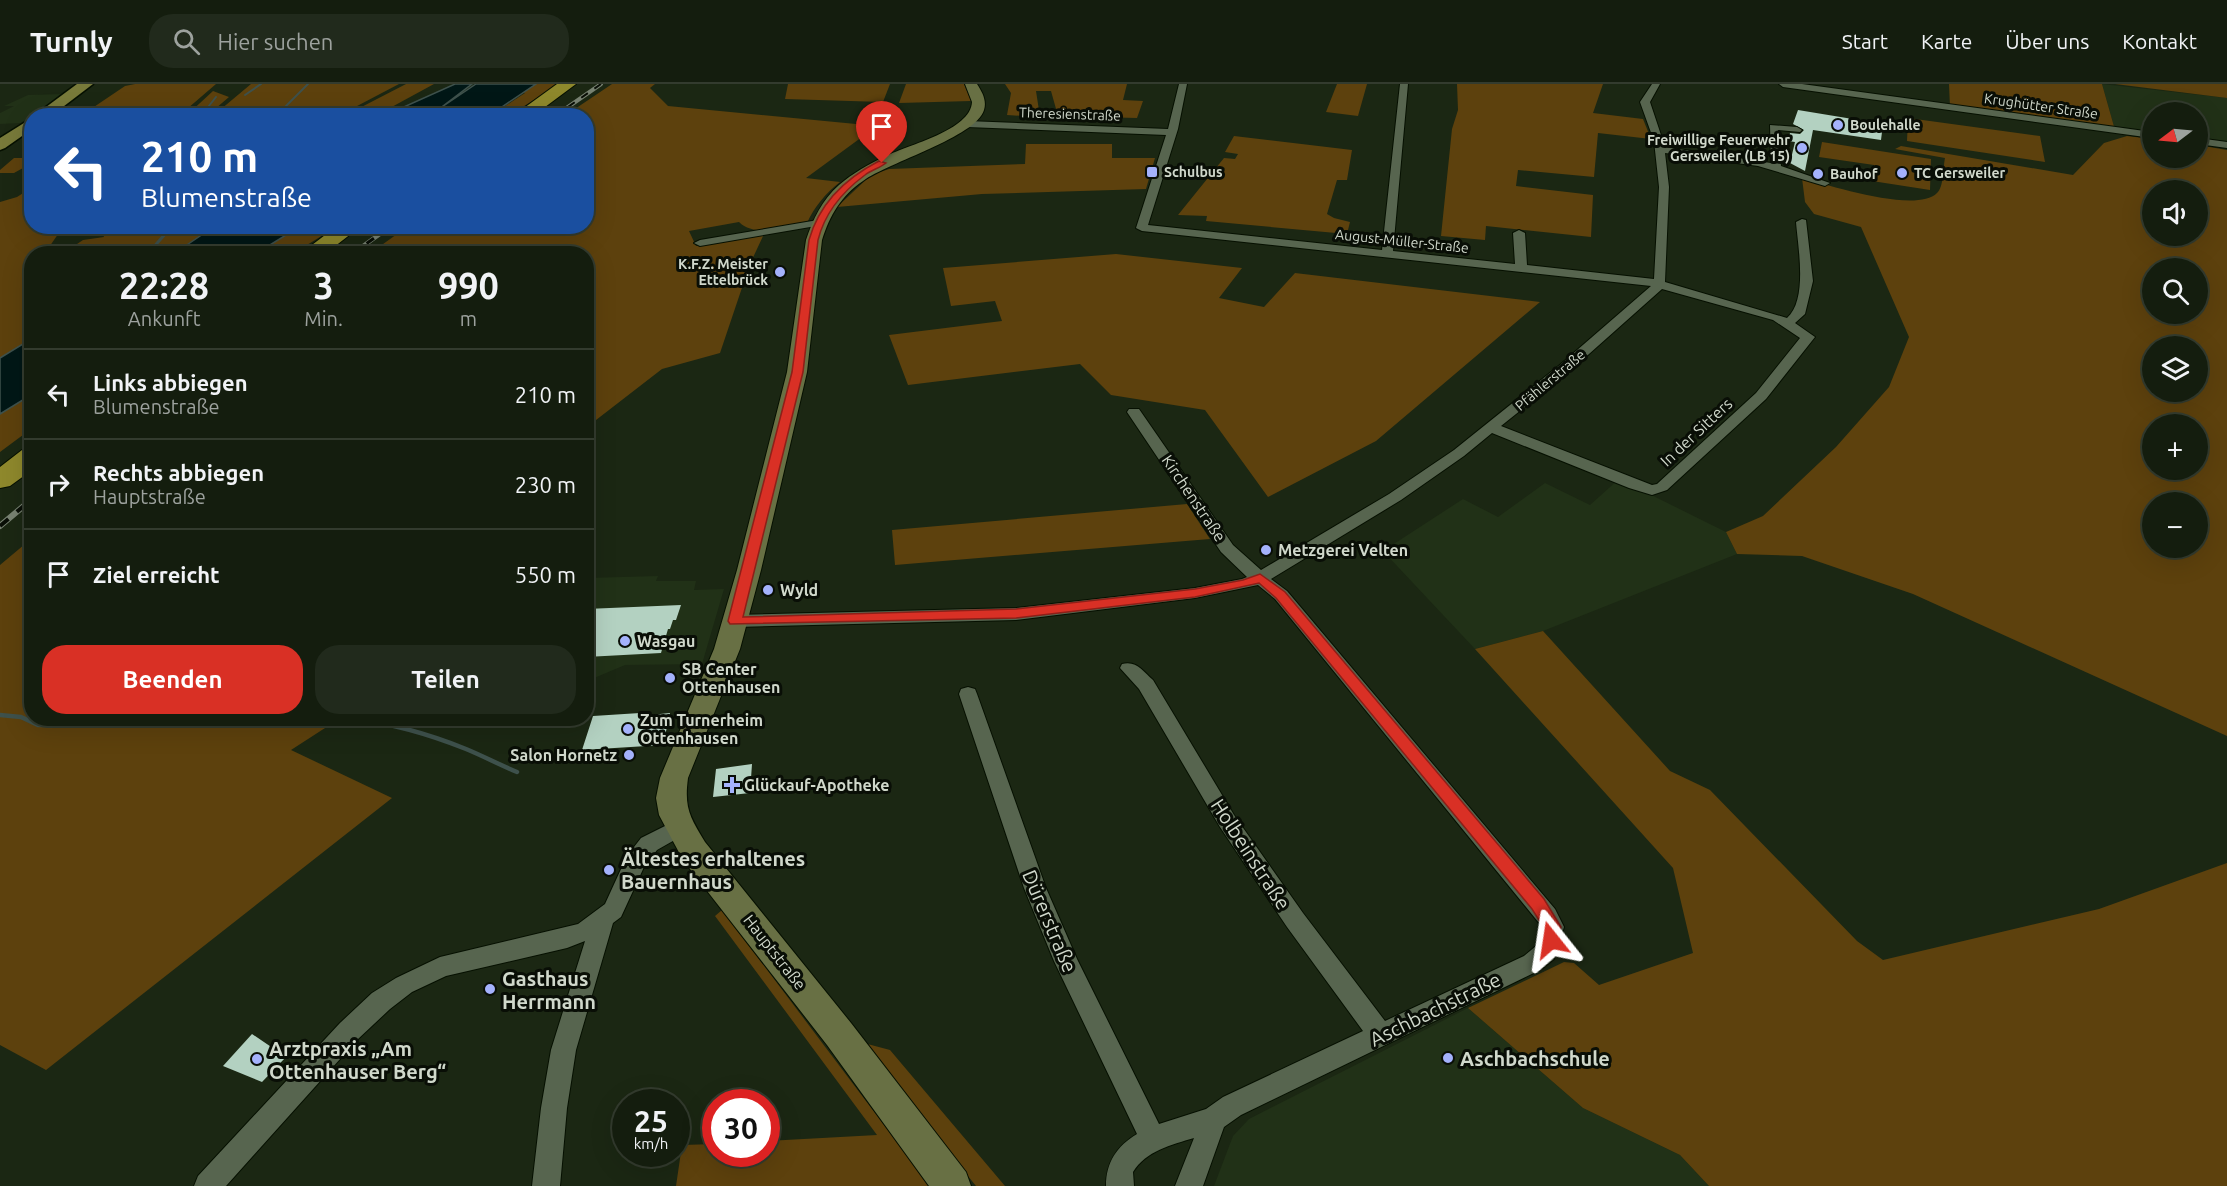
<!DOCTYPE html>
<html lang="de">
<head>
<meta charset="utf-8">
<style>
	body { margin:0; font-family:Ubuntu,sans-serif; background:#212a1c; color:#f1f3f6; height:100vh; display:flex; flex-direction:column; font-size:22px; white-space:nowrap }
	* { box-sizing:border-box; margin:0 }
	p { font-size:20px; color:#9da29e }
	.icon { flex:none; width:33px; height:33px; fill:none; stroke:currentColor; stroke-width:2; stroke-linecap:round; stroke-linejoin:round }
	.map { position:relative; flex:1; overflow:hidden }
	.side { position:absolute; left:24px; top:162px; width:570px; height:480px; display:flex; flex-direction:column; background:#141d0e; border-radius:24px; box-shadow:0 6px 24px #0002,0 0 0 2px #333b2e }
	.side>* { flex:none }
	.top-card { position:absolute; left:24px; top:24px; width:570px; height:126px; border-radius:24px; box-shadow:0 6px 24px #0002,0 0 0 2px #333b2e; background:#1a4fa0; color:#fff; overflow:hidden }
	.needle { width:39px; rotate:254deg }
	.tools { position:absolute; left:2142px; top:18px; display:grid; gap:12px }
	.tools a { display:grid; place-items:center; width:66px; height:66px; border-radius:50%; background:#141d0e; box-shadow:0 6px 24px #0002,0 0 0 2px #333b2e; font-size:30px }
	.speed { position:absolute; left:612px; top:1005px; display:flex; gap:12px; font-size:30px; font-weight:700; text-align:center }
	.speed>* { display:grid; place-content:center; width:78px; height:78px; border-radius:50%; background:#141d0e; box-shadow:0 6px 24px #0002,0 0 0 2px #333b2e; line-height:1 }
	.speed small { font-size:15px; font-weight:400 }
	.speed .limit { border:9px solid #d22; background:#fff; color:#111 }
	.pin { position:absolute; display:grid; place-items:center; width:51px; height:51px; color:#fff; margin:-62px -26px; border-radius:50% 50% 50% 0; rotate:-45deg; box-shadow:0 0 6px #0007 }
	.pin .icon { rotate:45deg }
	.me { position:absolute; width:66px; margin:-33px; rotate:345deg; stroke-linejoin:round; filter:drop-shadow(0 0 4px #0008) }
	.turn { display:flex; align-items:center; gap:21px; height:126px; padding:0 18px; font-size:27px }
	.turn .icon { width:78px; height:78px; stroke-width:2.5 }
	.turn b { display:block; font-size:42px; line-height:51px }
	.eta { display:flex; justify-content:space-evenly; align-items:center; height:102px; text-align:center }
	.eta b { font-size:36px; font-weight:700; line-height:42px }
	.action { display:flex; gap:12px; margin-top:auto; padding:12px 18px }
	.action a { flex:1; height:69px; border-radius:24px; background:#d93025; color:#fff; font-size:24px; font-weight:700; line-height:69px; text-align:center }
	.action a+a { background:#212a1c; color:#f1f3f6 }
	ul { padding:0; list-style:none }
	li { display:flex; align-items:center; gap:18px; height:90px; padding:0 18px; border-top:2px solid #333b2e }
	li div { flex:1 }
	li b { display:block; font-size:22px }
	li em { font-style:normal }
	header { display:flex; align-items:center; gap:36px; box-sizing:border-box; height:84px; padding:0 30px; background:#141d0e; border-bottom:2px solid #333b2e }
	header strong { font-size:28px }
	nav { display:flex; gap:33px; margin-inline-start:auto; font-size:21px }
	.search { width:420px; height:54px; background:#212a1c; display:flex; align-items:center; gap:15px; box-sizing:border-box; padding:0 21px; border-radius:24px; color:#9da29e; font-size:22px }
	.map>svg:first-child { display:block }
	.built { fill:#213117 }
	.green { fill:#5d410d; fill-rule:evenodd }
	.water { fill:#001716; stroke:#3e514c; stroke-width:1.5 }
	.lines { fill:none; stroke-linecap:round; stroke-linejoin:round }
	.stream-far2 { stroke:#3e514c; stroke-width:2 }
	.stream-far1 { stroke:#3e514c; stroke-width:3 }
	.stream { stroke:#3e514c; stroke-width:4.5 }
	.building { fill:#b3d1c1 }
	.street-casing { stroke:#061001; stroke-width:2 }
	.secondary-casing { stroke:#061001; stroke-width:2 }
	.primary-casing { stroke:#061001; stroke-width:3 }
	.highway-casing { stroke:#061001; stroke-width:2 }
	.street { fill:#57654f; fill-rule:evenodd }
	.secondary { fill:#687044; fill-rule:evenodd }
	.primary { fill:#787a3a; fill-rule:evenodd }
	.highway { fill:#8e882c; fill-rule:evenodd }
	.rail-far2-casing { stroke:#788272; stroke-width:4 }
	.rail-far1-casing { stroke:#788272; stroke-width:4.5 }
	.rail-casing { stroke:#788272; stroke-width:6 }
	.rail-far2 { stroke:#090e06; stroke-width:2; stroke-dasharray:8; stroke-linecap:butt }
	.rail-far1 { stroke:#090e06; stroke-width:3; stroke-dasharray:9; stroke-linecap:butt }
	.rail { stroke:#090e06; stroke-width:4; stroke-dasharray:11; stroke-linecap:butt }
	.route { fill:#d93025; stroke:#8d1f18; stroke-width:1.5 }
	.poi-dot { fill:#a4b2fc; stroke:#090e06; stroke-width:2 }
	.labels { text-anchor:middle; dominant-baseline:central; stroke-width:6; stroke-linejoin:round; paint-order:stroke }
	.far-street-label { font-size:14px; fill:#d0d8cb; stroke:#090e06 }
	.far-poi-label { font-size:14px; font-weight:bold; fill:#d0d8cb; stroke:#090e06; text-anchor:start }
	.street-label { font-size:16px; fill:#d0d8cb; stroke:#090e06 }
	.poi-label { font-size:16px; font-weight:bold; fill:#d0d8cb; stroke:#090e06; text-anchor:start }
	.near-street-label { font-size:20px; fill:#d0d8cb; stroke:#090e06 }
	.near-poi-label { font-size:20px; font-weight:bold; fill:#d0d8cb; stroke:#090e06; text-anchor:start }
</style>
</head>
<body>
<header>
<strong>Turnly</strong>
<div class="search"><svg class="icon" aria-label="search" viewBox="0 0 24 24"><circle cx="10" cy="10" r="6"/><path d="M15 15l6 6"/></svg>Hier suchen</div>
<nav><a>Start</a><a>Karte</a><a>Über uns</a><a>Kontakt</a></nav>
</header>
<div class="map">
<svg width="2227" height="1102" viewBox="0 0 2227 1102">
	<rect width="100%" height="100%" fill="#1b2713"/>
	<path class="built" d="M2102 0 2227 14V60L2198 57V28H2152V51L2115 46Z
		M63 10 21 39 0 40V29L14 22H4L28 11Z
		M181 23 175 31 106 32 111 27Z
		M1619 395 1726 448 1737 470 1543 547 1475 565 1383 467 1463 415 1498 433 1545 399 1590 421Z
		M658 492 656 497H696L694 506 724 505 702 580 625 581 587 597 586 494Z
		M1468 924 1583 1024 1680 1071 1709 1102H1214L1233 1052 1249 1035Z"/>
	<path class="green" d="M135 0H216L180 31H175L181 23 82 31 125 2Z
		M251 0H399L340 31H214Z
		M406 0H434L377 31H346Z
		M536 0H559L510 31 490 32 525 9 522 8Z
		M612 0H655L650 4 668 22 877 42 806 94 840 98C825 110 815 122 807 139 787 143 755 154 739 138L689 147 696 162 764 150 750 180 720 269 662 285 587 343 586 170H369L407 143 586 142V32L566 31Z
		M788 0H890L883 18 785 15Z
		M906 0H964L971 17 899 19Z
		M1005 0H1127L1123 16 1143 17 1137 34 1058 32 1051 7H1036L1040 33 1007 31 1011 9Z
		M1337 0H1367L1358 32 1326 28Z
		M1457 0H1603L1593 29 1643 35 1651 55 1598 49 1594 93 1518 86 1516 102 1593 111 1591 153 1486 142 1485 156 1441 152 1452 45 1458 26Z
		M1949 0H2102L2115 46 1950 23Z
		M2115 0H2227V14Z
		M213 7 229 13 208 31H187Z
		M1908 34 2040 52 2045 78 1907 57Z
		M1234 52 1352 66 1347 96H1337L1327 130 1334 134 1350 138 1347 150 1206 137 1207 132 1178 131 1224 74 1235 75 1238 70 1225 68Z
		M2127 52 2152 55V74H2198V61L2227 66V652L1913 510 1802 472 1737 470 1726 448 1763 432 1836 363 1889 303 1909 253 1861 143 1814 130 1805 118 1802 94C1829 101 1916 130 1937 109 1944 103 1943 83 1945 74L1895 65 1901 62 2073 91 2104 59ZM2152 106H2198V152H2152ZM2152 184H2198V230H2152ZM2152 262H2198V308H2152ZM2152 340H2198V386H2152ZM2152 418H2198V464H2152Z
		M1822 58 1931 75 1930 106 1872 97 1874 81 1819 73Z
		M1026 60H1112V74H1155L1146 105 982 110 837 123 871 91 889 85 1025 80Z
		M14 74H31V84H23L14 89H0V86Z
		M31 104 32 142 63 143 45 169 32 170 31 182 22 189H31V255L0 274V118L17 113Z
		M181 142 215 143 175 169 62 170 83 156 104 153 100 143H166L161 145Z
		M299 143H336L294 169H257Z
		M1116 170 1242 184 1219 214 1264 223 1295 189 1540 218 1376 357 1268 413 1205 326 1111 311 1080 280 908 301 889 251 1002 237 995 217 951 222 943 184Z
		M31 311V345L0 368V330Z
		M1187 420 1210 455 895 481 892 446Z
		M31 455 32 634 339 635 291 666 392 714 46 986 0 961V481Z
		M1543 547 1670 687 1710 706 1857 857 1883 876 2099 825 2227 779V1102H1709L1680 1071 1583 1024 1468 924 1564 878 1574 879 1599 901 1693 869 1673 784 1475 565Z
		M722 826 930 1102H676L682 1061 715 1060 716 1070H766L767 1057 877 1051 715 832Z
		M860 958 890 966 1005 1102H976Z"/>
	<path class="water" d="M455 0H472L439 25 476 0H536L490 31H386Z
		M215 142H299V143L257 169H175Z
		M31 255V311L0 330V274Z"/>
	<g class="lines">
		<path class="stream-far2" d="M245 11 261 0
			M201 32 216 13
			M276 32 308 0"/>
		<path class="stream-far1" d="M154 170 151 166 167 148"/>
		<path class="stream" d="M0 631 21 633 38 641H79L116 634
			M349 634C389 639 429 650 466 665 483 672 500 681 517 688"/>
	</g>
	<path class="building" d="M1798 26 1883 40 1881 56 1813 46 1805 87 1790 79 1795 58 1788 57 1790 49 1800 50 1804 46 1793 40Z
		M681 521 676 536H673L670 545H668L661 569 586 573V525Z
		M640 629V632L670 629 663 661 582 666 593 632Z
		M752 680 750 709 713 713 716 685Z
		M252 950 286 973 262 998 223 982Z"/>
	<g class="lines">
		<defs>
			<path id="street" d="M1179 0H1187L1178 45 1148 141 1382 166 1400 0H1408L1393 167 1515 180 1513 149 1519 146 1525 149 1527 181 1654 195 1659 103 1654 57 1640 18 1652 0H1660L1650 18 1665 63 1771 79 1770 41 1797 43 1802 46 1800 48 1778 46 1781 82 1830 99 1825 102 1758 82 1665 69 1669 103 1665 198 1787 234C1808 216 1798 163 1796 138L1802 135 1806 136 1813 197 1805 230 1795 239 1815 253 1766 315 1667 406 1652 411 1629 404 1492 349 1464 372 1401 416 1271 495 1287 507 1555 825 1564 843 1554 875 1540 886 1241 1031 1224 1043 1203 1102H1175L1194 1054C1171 1061 1146 1067 1133 1088L1134 1102H1106C1106 1078 1117 1062 1137 1050L1054 877 1024 804 959 610 961 605 968 603 975 605 977 610 1046 804 1077 875 1159 1040 1206 1025 1223 1013 1363 947 1287 843 1220 743 1139 605 1120 584 1122 580C1136 576 1143 587 1153 596L1234 731 1303 829 1385 937 1524 872 1536 862 1541 843 1539 839 1275 515 1258 501 1195 514 1016 536 735 543 729 541 726 537 729 533 735 531 1016 524 1195 504 1242 495 1247 493 1221 468 1127 328 1129 325H1139L1233 461 1261 486 1389 410 1454 366 1561 280 1651 202 1142 147 1136 144 1166 51 967 43 962 40 967 37 1168 45ZM1662 205 1773 236 1800 254 1756 309 1657 400 1652 401 1501 342 1571 286Z
				M1779 0H1802L2152 48V54L1783 3Z
				M2198 54 2227 58V64L2198 60Z
				M818 136 822 137V141L700 162 694 159 700 156Z
				M679 735 687 737 690 743 687 749 657 766 644 783 621 833 613 839 576 966 567 1024 560 1102H532L541 1024 551 966 585 857 567 864 446 892 412 908 390 925 358 955 226 1102H194L198 1092 340 939 372 909 396 894 440 873 578 840 605 820 627 772 641 754Z"/>
			<path id="secondary" d="M965 0H977C982 8 987 16 984 26 976 53 889 78 863 97 841 112 830 131 822 156L807 288 761 486 740 565 688 694C684 724 690 733 705 758L851 939 966 1088 971 1102H929L827 961 683 776 659 731 656 714 660 694 714 565 737 486 787 288 806 156C813 135 822 116 839 101 853 89 869 80 886 72 908 61 971 46 972 18Z"/>
			<path id="primary" d="M77 0H93L51 32H34Z
				M32 34V45L5 64 0 66V54Z"/>
			<path id="highway" d="M557 0H576L533 32H513Z
				M337 142H361L325 170H300Z
				M32 364V386L10 402 0 404V383L22 366Z"/>
		</defs>
		<use href="#street" class="street-casing"/>
		<use href="#secondary" class="secondary-casing"/>
		<use href="#primary" class="primary-casing"/>
		<use href="#highway" class="highway-casing"/>
		<use href="#street" class="street"/>
		<use href="#secondary" class="secondary"/>
		<use href="#primary" class="primary"/>
		<use href="#highway" class="highway"/>
		<defs>
			<path id="rail-far2" d="M555 32 601 0"/>
			<path id="rail-far1" d="M352 170 391 142"/>
			<path id="rail" d="M0 442 32 415"/>
		</defs>
		<use href="#rail-far2" class="rail-far2-casing"/>
		<use href="#rail-far1" class="rail-far1-casing"/>
		<use href="#rail" class="rail-casing"/>
		<use href="#rail-far2" class="rail-far2"/>
		<use href="#rail-far1" class="rail-far1"/>
		<use href="#rail" class="rail"/>
	</g>
	<path class="route" d="M879 77 886 79C880 84 871 86 865 91 842 108 825 128 818 156L803 288 743 533 1016 525 1195 505 1243 496 1260 490 1285 508 1544 815 1561 843 1557 861 1551 863 1545 861 1543 856 1544 844 1532 825 1276 514 1259 499 1195 513 1016 534 730 540 728 537 792 288 809 156C819 120 846 94 879 77Z"/>
	<g class="poi-dot">
		<circle cx="1838" cy="41" r="6"/>
		<circle cx="1802" cy="64" r="6"/>
		<rect x="1146" y="82" width="12" height="12" rx="3"/>
		<circle cx="1902" cy="89" r="6"/>
		<circle cx="1818" cy="90" r="6"/>
		<circle cx="780" cy="188" r="6"/>
		<circle cx="1266" cy="466" r="6"/>
		<circle cx="768" cy="506" r="6"/>
		<circle cx="625" cy="557" r="6"/>
		<circle cx="670" cy="594" r="6"/>
		<circle cx="628" cy="645" r="6"/>
		<circle cx="629" cy="671" r="6"/>
		<path d="M729 692h6v6h6v6h-6v6h-6v-6h-6v-6h6z"/>
		<circle cx="609" cy="786" r="6"/>
		<circle cx="490" cy="905" r="6"/>
		<circle cx="1448" cy="974" r="6"/>
		<circle cx="257" cy="975" r="6"/>
	</g>
	<g class="labels">
		<g class="far-street-label">
			<text transform="translate(2041 22) rotate(8)">Krughütter Straße</text>
			<text transform="translate(1070 30) rotate(2)">Theresienstraße</text>
			<text transform="translate(1402 157) rotate(6)">August-Müller-Straße</text>
			<text transform="translate(1550 296) rotate(-40)">Pfählerstraße</text>
		</g>
		<g class="far-poi-label">
			<text x="1850" y="41">Boulehalle</text>
			<text x="1790" y="56" text-anchor="end">Freiwillige Feuerwehr<tspan x="1790" dy="16">Gersweiler (LB 15)</tspan></text>
			<text x="1164" y="88">Schulbus</text>
			<text x="1914" y="89">TC Gersweiler</text>
			<text x="1830" y="90">Bauhof</text>
			<text x="768" y="180" text-anchor="end">K.F.Z. Meister<tspan x="768" dy="16">Ettelbrück</tspan></text>
		</g>
		<g class="street-label">
			<text transform="translate(1696 348) rotate(-43)">In der Sitters</text>
			<text transform="translate(1194 414) rotate(56)">Kirchenstraße</text>
			<text transform="translate(775 868) rotate(52)">Hauptstraße</text>
		</g>
		<g class="poi-label">
			<text x="1278" y="466">Metzgerei Velten</text>
			<text x="780" y="506">Wyld</text>
			<text x="637" y="557">Wasgau</text>
			<text x="682" y="585">SB Center<tspan x="682" dy="18">Ottenhausen</tspan></text>
			<text x="640" y="636">Zum Turnerheim<tspan x="640" dy="18">Ottenhausen</tspan></text>
			<text x="617" y="671" text-anchor="end">Salon Hornetz</text>
			<text x="744" y="701">Glückauf-Apotheke</text>
		</g>
		<g class="near-street-label">
			<text transform="translate(1251 770) rotate(57)">Holbeinstraße</text>
			<text transform="translate(1050 837) rotate(67)">Dürerstraße</text>
			<text transform="translate(1435 925) rotate(-26)">Aschbachstraße</text>
		</g>
		<g class="near-poi-label">
			<text x="621" y="774">Ältestes erhaltenes<tspan x="621" dy="23">Bauernhaus</tspan></text>
			<text x="502" y="894">Gasthaus<tspan x="502" dy="23">Herrmann</tspan></text>
			<text x="269" y="964">Arztpraxis „Am<tspan x="269" dy="23">Ottenhauser Berg“</tspan></text>
			<text x="1460" y="974">Aschbachschule</text>
		</g>
	</g>
</svg>
<div class="tools">
<a><svg class="needle" viewBox="-14 -14 28 28"><path d="M0-13l5 13h-10z" fill="#e53935"/><path d="M0 13l5-13h-10z" fill="#9da29e"/></svg></a>
<a><svg class="icon" aria-label="sound" viewBox="0 0 24 24"><path d="M4 9h4l5-4v14l-5-4H4zM17 9q2 3 0 6"/></svg></a>
<a><svg class="icon" aria-label="search" viewBox="0 0 24 24"><circle cx="10" cy="10" r="6"/><path d="M15 15l6 6"/></svg></a>
<a><svg class="icon" aria-label="layers" viewBox="0 0 24 24"><path d="M12 4l9 5-9 5-9-5zM3 14l9 5 9-5"/></svg></a>
<a>+</a>
<a>−</a>
</div>
<div class="speed"><div>25<small>km/h</small></div><div class="limit">30</div></div>
<div class="pin" style="left:882px;top:79px;background:#d93025"><svg class="icon" aria-label="arrive" viewBox="0 0 24 24"><path d="M6 21V4h12l-3 4 3 4H6"/></svg></div>
<svg class="me" style="left:1551px;top:856px" viewBox="-20 -20 40 40"><path d="M0-17L14 15 0 8-14 15z" fill="#d93025" stroke="#fff" stroke-width="4"/></svg>
<div class="top-card">
<div class="turn"><svg class="icon" aria-label="left" viewBox="0 0 24 24"><path d="M17 20v-9H6M10 6l-5 5 5 5"/></svg><div><b>210 m</b>Blumenstraße</div></div>
</div>
<section class="side">
<div class="eta">
<div><b>22:28</b><p>Ankunft</p></div>
<div><b>3</b><p>Min.</p></div>
<div><b>990</b><p>m</p></div>
</div>
<ul>
<li><svg class="icon" aria-label="left" viewBox="0 0 24 24"><path d="M17 20v-9H6M10 6l-5 5 5 5"/></svg><div><b>Links abbiegen</b><p>Blumenstraße</p></div><em>210 m</em></li>
<li><svg class="icon" aria-label="right" viewBox="0 0 24 24"><path d="M7 20v-9h11M14 6l5 5-5 5"/></svg><div><b>Rechts abbiegen</b><p>Hauptstraße</p></div><em>230 m</em></li>
<li><svg class="icon" aria-label="arrive" viewBox="0 0 24 24"><path d="M6 21V4h12l-3 4 3 4H6"/></svg><div><b>Ziel erreicht</b></div><em>550 m</em></li>
</ul>
<div class="action"><a>Beenden</a><a>Teilen</a></div>
</section>
</div>
</body>
</html>
